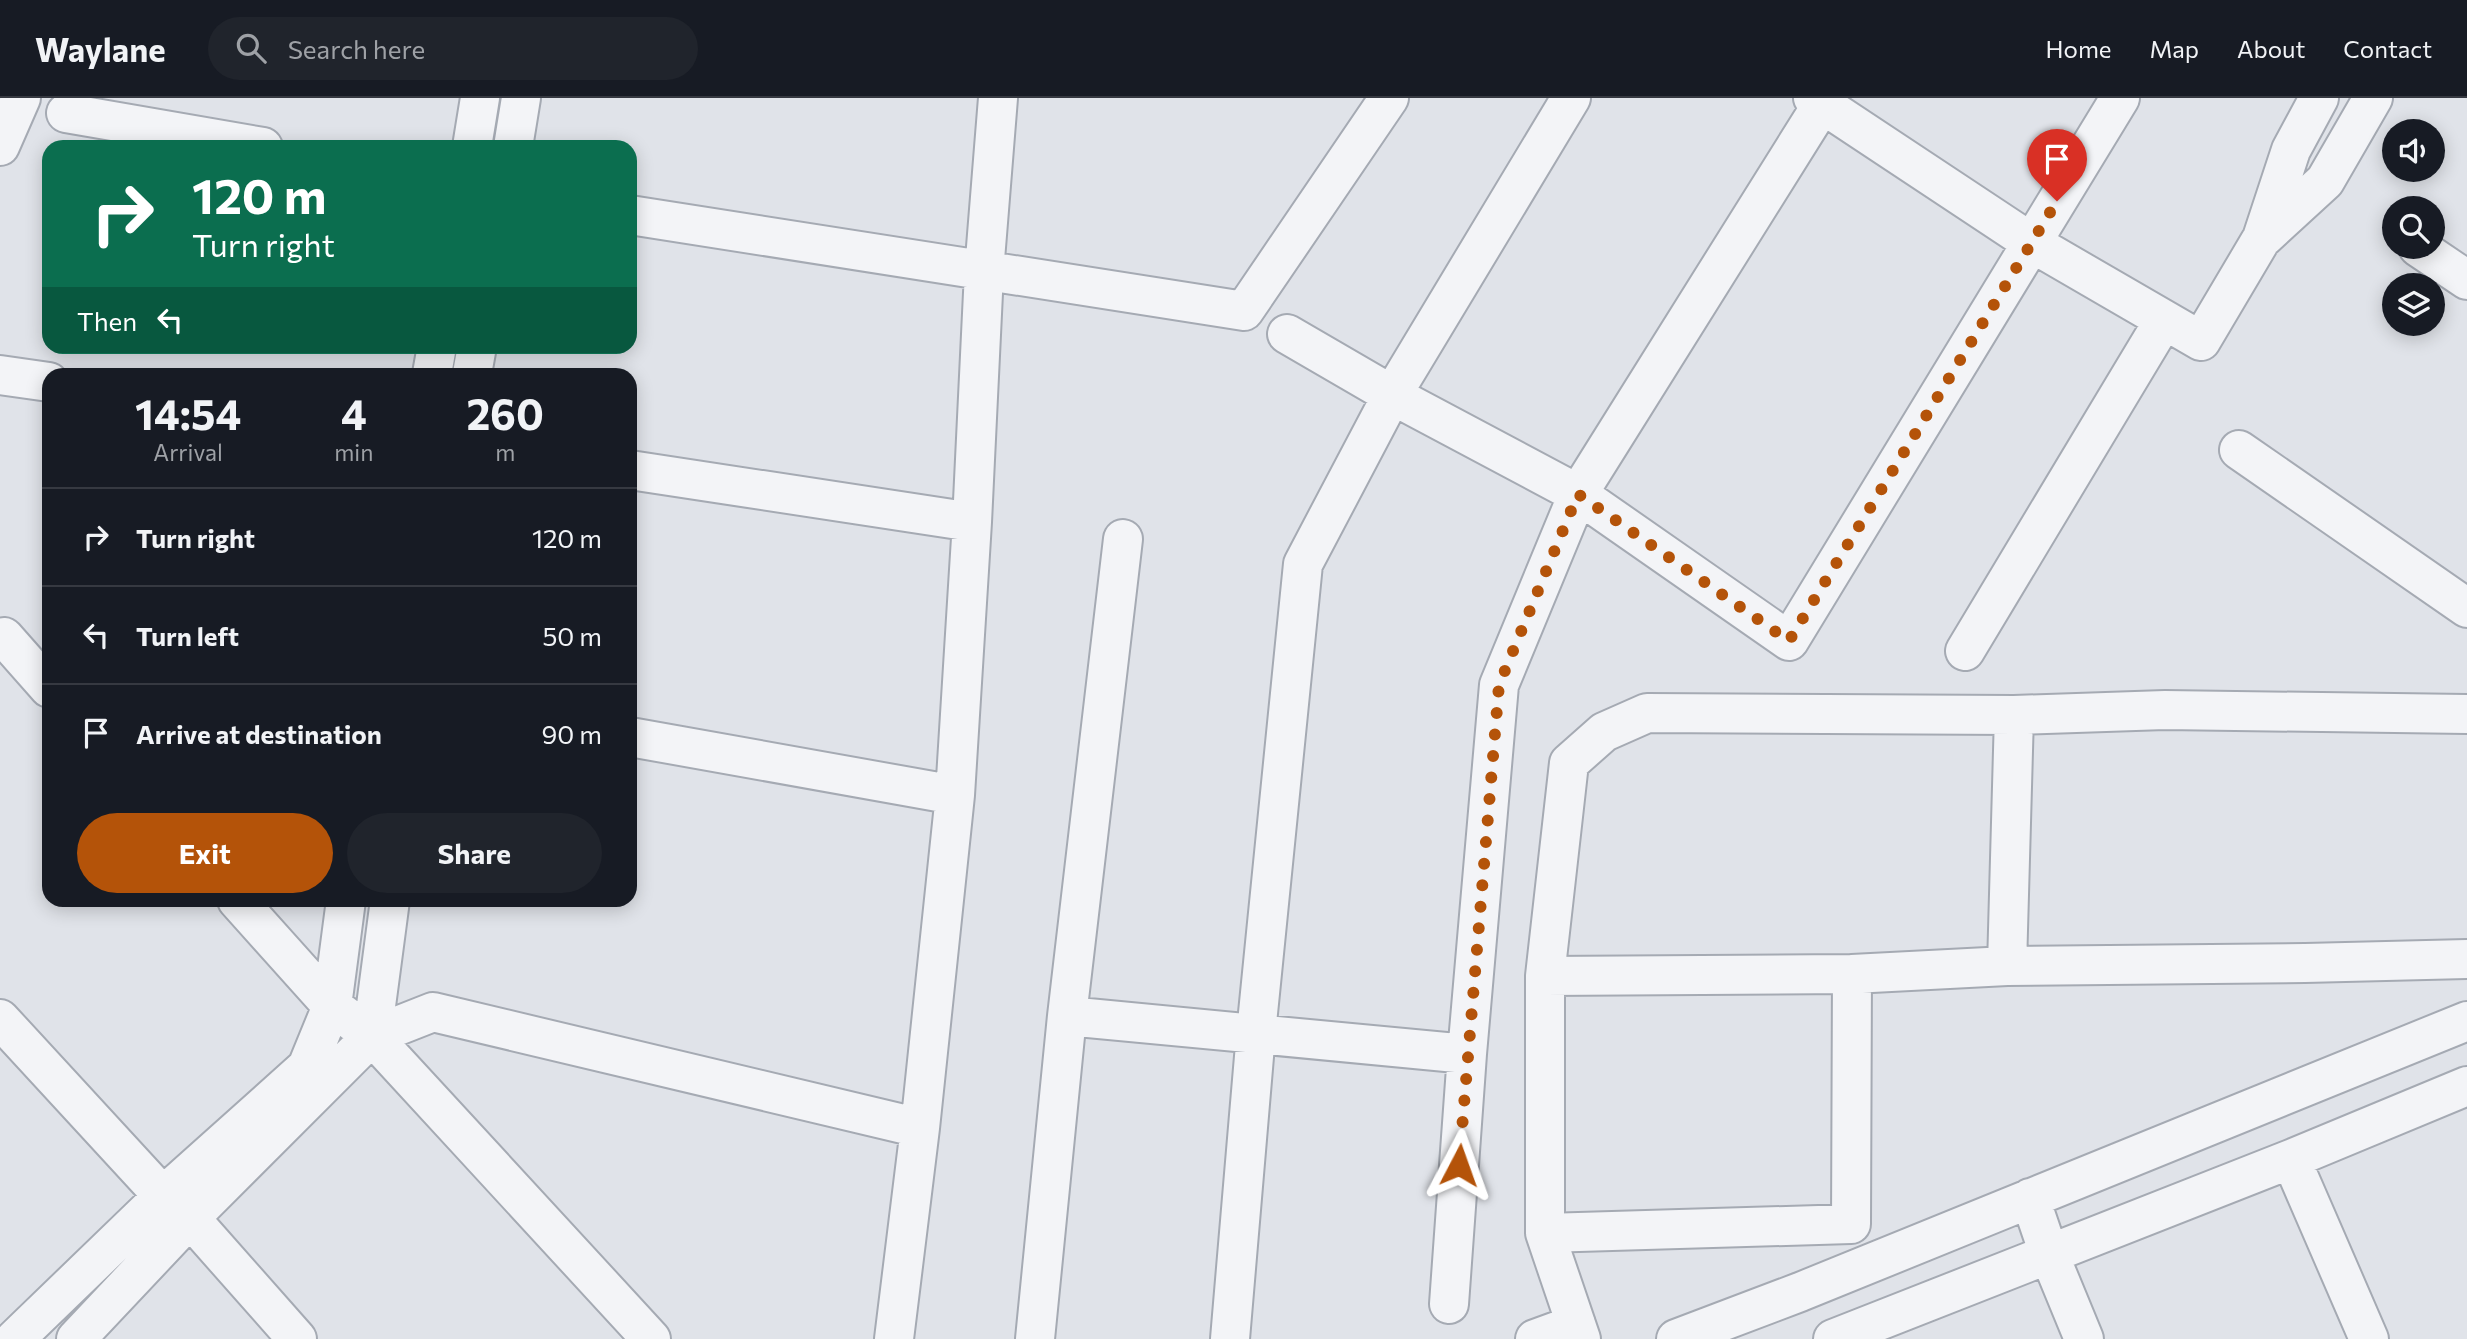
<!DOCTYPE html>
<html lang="en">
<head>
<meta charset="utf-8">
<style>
	body { margin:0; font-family:Commissioner,sans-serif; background:#20242c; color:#f1f3f6; height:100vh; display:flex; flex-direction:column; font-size:26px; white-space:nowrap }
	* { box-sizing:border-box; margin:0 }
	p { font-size:23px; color:#9ea1a6 }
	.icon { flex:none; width:38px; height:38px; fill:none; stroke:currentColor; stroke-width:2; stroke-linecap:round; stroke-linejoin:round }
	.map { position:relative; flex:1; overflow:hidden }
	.drawer { position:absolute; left:42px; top:270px; width:595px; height:539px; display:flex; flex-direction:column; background:#171b24; border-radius:21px; box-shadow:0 4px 18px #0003 }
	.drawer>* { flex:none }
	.banner { position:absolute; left:42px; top:42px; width:595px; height:214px; border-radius:21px; box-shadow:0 4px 18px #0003; background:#0b6e4f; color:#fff; overflow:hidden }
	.tools { position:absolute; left:2382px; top:21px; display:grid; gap:14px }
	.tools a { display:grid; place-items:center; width:63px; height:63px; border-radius:50%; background:#171b24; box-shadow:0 4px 18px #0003; font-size:35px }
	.pin { position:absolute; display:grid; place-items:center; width:60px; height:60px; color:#fff; margin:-72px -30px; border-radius:50% 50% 50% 0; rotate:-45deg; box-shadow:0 0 7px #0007 }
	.pin .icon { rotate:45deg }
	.me { position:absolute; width:77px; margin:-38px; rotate:4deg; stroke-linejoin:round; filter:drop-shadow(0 0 5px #0008) }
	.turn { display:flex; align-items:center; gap:24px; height:147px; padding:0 35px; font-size:32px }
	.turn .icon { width:91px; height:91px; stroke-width:2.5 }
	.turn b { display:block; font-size:49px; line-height:60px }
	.then { display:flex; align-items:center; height:66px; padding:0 35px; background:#0003; gap:14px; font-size:26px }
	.eta { display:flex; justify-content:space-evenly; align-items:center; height:119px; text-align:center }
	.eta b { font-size:42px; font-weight:700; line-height:49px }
	.action { display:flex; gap:14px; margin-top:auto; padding:14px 35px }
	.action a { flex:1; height:80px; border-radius:42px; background:#b45309; color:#fff; font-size:28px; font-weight:700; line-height:80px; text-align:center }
	.action a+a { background:#20242c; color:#f1f3f6 }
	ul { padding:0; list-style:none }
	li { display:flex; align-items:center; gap:21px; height:98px; padding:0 35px; border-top:2px solid #363941 }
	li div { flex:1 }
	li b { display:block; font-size:26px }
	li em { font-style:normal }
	header { display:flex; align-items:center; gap:42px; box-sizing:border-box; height:98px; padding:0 35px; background:#171b24; border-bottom:2px solid #363941 }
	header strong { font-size:33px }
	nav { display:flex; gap:38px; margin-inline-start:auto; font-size:24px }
	.search { width:490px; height:63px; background:#20242c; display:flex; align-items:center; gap:18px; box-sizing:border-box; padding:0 24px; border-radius:38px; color:#9ea1a6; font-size:26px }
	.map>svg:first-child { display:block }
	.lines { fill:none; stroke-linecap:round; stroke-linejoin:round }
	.minor-casing { stroke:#a5aab3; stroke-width:42 }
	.minor { stroke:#f3f4f7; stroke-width:38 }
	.route { stroke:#b45309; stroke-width:12; stroke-dasharray:0 21.6 }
</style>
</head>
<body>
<header>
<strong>Waylane</strong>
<div class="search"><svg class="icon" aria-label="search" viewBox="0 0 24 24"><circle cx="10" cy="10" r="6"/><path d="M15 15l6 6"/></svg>Search here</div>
<nav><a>Home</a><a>Map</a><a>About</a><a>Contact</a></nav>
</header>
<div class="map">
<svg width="2467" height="1241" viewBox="0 0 2467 1241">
	<rect width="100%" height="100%" fill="#e0e3e9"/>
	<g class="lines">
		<defs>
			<path id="minor" d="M1813 0 2032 145 2201 243 2262 140 2291 52 2319 0
				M66 15 263 49
				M0 48 21 0
				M472 49 480 0
				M513 49 521 0
				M630 117 1244 213 1389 0
				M2264 139 2325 83 2373 0
				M2418 149 2467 182
				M1287 236 1392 297 1578 396 1789 543 2120 0
				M432 276 437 248
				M472 276 477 248
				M0 277 49 284
				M2239 352 2467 510
				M630 372 972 424
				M4 539 49 590
				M1965 553 2164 222
				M630 639 955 697
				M237 802 332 908 372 938 651 1241
				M2007 868 2014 617
				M1545 878 1852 876
				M1067 918 1467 956
				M0 921 163 1098 190 1120 297 1241
				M372 938 390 802
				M2291 1061 2369 1241
				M2030 1100 2049 1156 2084 1241
				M1545 1135 1851 1126 1852 876 2007 868 2305 865 2467 861
				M1449 1206 1467 956 1499 587 1578 396 1826 0
				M15 1241 163 1098 307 969 332 908 346 802
				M76 1241 190 1120 372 938 433 914 920 1030
				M894 1241 920 1030 955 697 972 424 984 174 998 0
				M1035 1241 1067 918 1123 441
				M1230 1241 1256 935 1303 466 1392 297 1571 0
				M1535 1241 1576 1226
				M1581 1241 1545 1135V878L1569 665 1604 634 1647 615 2014 617 2165 612 2467 616
				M1676 1241 1800 1194 2467 923
				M1833 1241 2291 1061 2467 988"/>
		</defs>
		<use href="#minor" class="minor-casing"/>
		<use href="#minor" class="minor"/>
	</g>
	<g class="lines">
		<path class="route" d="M1459 1067 1499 587 1578 396 1789 543 2057 103"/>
	</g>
</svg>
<div class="tools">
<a><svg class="icon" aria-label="sound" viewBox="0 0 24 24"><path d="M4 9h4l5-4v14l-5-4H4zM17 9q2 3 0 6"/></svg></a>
<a><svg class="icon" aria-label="search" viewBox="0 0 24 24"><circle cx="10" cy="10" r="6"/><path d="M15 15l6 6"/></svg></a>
<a><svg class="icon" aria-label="layers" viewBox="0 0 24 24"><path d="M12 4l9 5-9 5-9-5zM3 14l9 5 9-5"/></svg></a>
</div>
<div class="pin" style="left:2057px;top:103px;background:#d93025"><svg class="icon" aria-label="arrive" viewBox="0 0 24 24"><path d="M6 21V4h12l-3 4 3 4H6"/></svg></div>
<svg class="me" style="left:1459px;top:1067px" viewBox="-20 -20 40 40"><path d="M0-17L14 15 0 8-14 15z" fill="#b45309" stroke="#fff" stroke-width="4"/></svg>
<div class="banner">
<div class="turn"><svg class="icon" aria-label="right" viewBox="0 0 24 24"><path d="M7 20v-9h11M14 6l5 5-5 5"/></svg><div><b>120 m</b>Turn right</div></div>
<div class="then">Then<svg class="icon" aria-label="left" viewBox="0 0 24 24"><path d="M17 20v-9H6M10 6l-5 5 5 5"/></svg></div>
</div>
<section class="drawer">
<div class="eta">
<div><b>14:54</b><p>Arrival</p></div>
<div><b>4</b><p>min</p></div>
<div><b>260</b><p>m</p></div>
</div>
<ul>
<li><svg class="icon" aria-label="right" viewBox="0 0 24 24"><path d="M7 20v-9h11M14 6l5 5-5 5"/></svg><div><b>Turn right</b></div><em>120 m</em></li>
<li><svg class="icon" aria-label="left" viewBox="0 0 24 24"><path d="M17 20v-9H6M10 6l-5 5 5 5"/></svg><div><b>Turn left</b></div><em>50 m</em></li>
<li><svg class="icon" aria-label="arrive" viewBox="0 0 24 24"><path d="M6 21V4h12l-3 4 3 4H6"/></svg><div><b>Arrive at destination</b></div><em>90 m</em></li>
</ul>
<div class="action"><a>Exit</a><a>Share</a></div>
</section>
</div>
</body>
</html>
